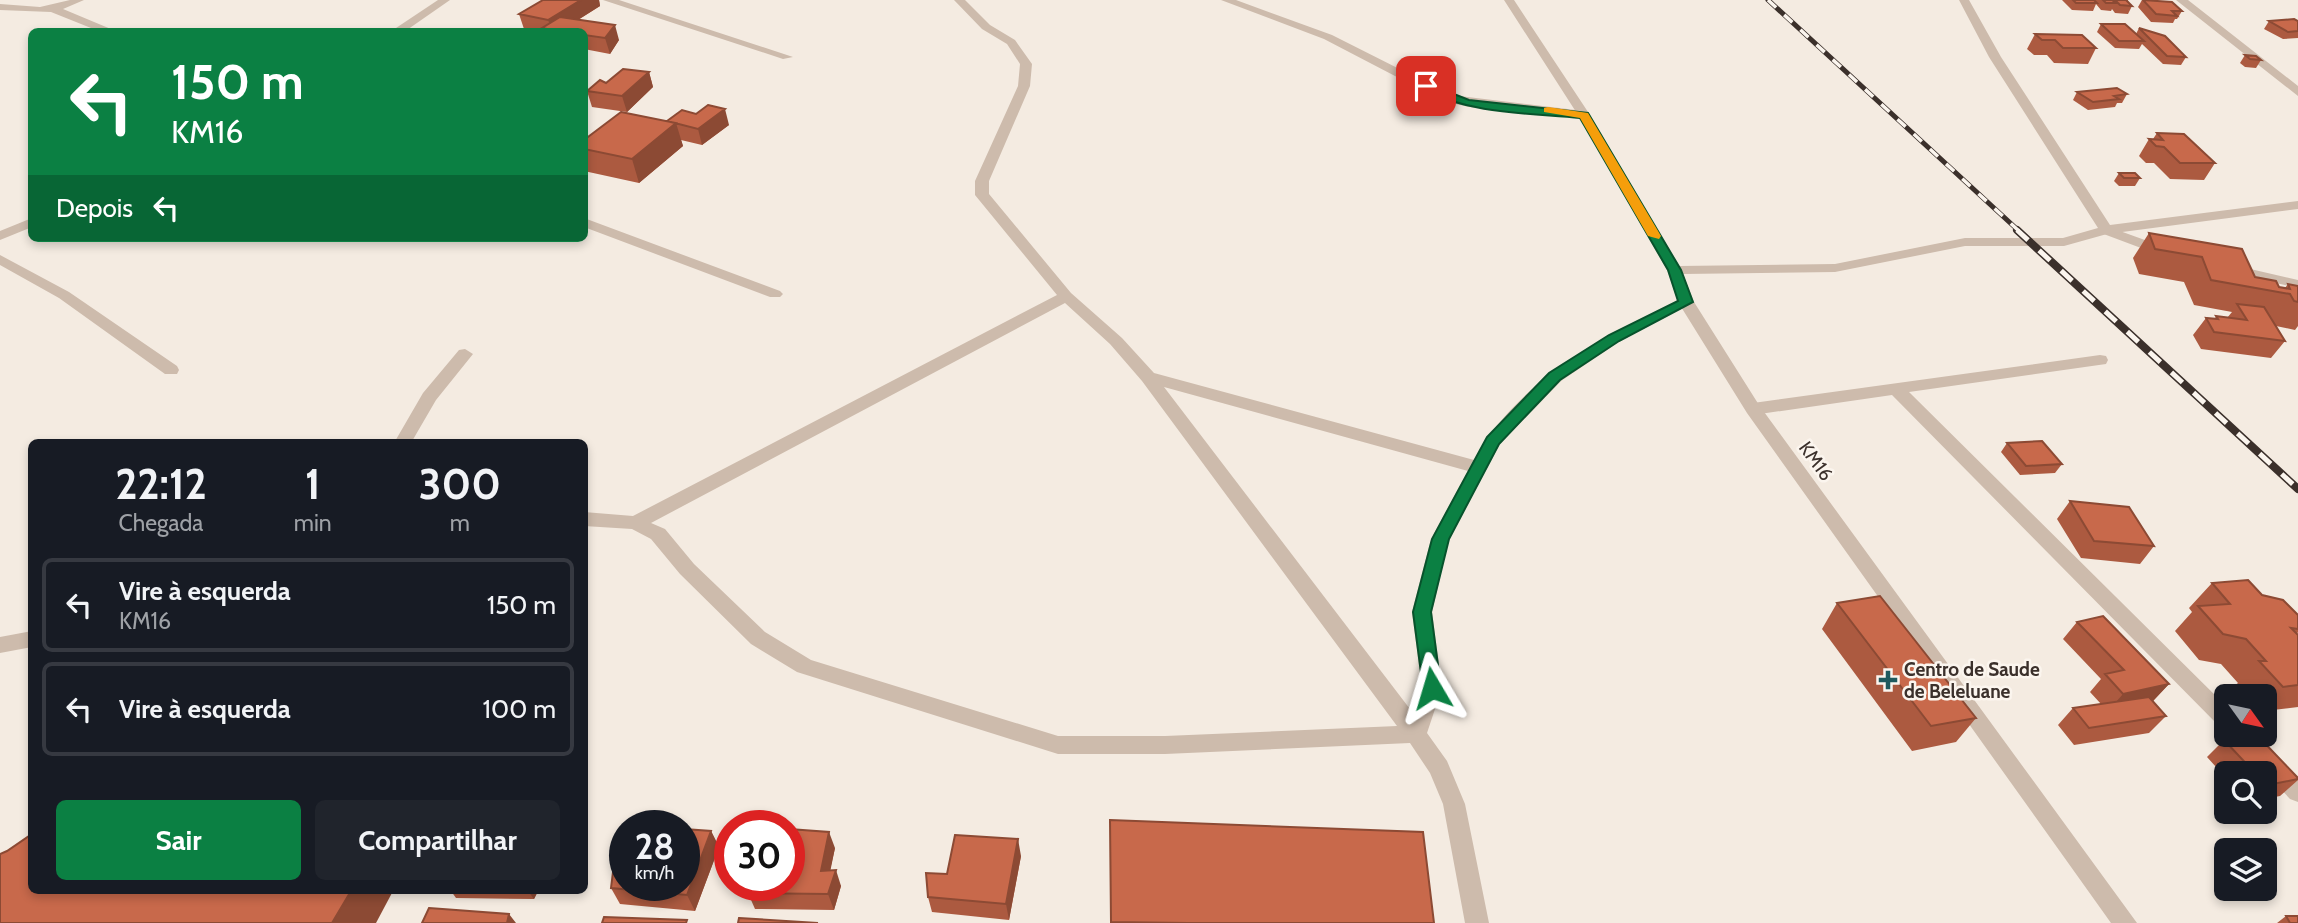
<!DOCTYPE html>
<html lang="pt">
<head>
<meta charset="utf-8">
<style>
	body { margin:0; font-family:Cabin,sans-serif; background:#20242c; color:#f1f3f6; height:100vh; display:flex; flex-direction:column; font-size:26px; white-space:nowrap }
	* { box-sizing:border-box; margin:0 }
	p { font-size:23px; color:#9ea1a6 }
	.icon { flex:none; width:38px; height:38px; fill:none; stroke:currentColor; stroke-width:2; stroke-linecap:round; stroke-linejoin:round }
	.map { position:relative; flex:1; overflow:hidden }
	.sheet { position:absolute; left:28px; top:439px; width:560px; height:455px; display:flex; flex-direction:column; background:#171b24; border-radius:10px; box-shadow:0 4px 10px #0003 }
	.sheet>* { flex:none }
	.banner { position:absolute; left:28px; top:28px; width:560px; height:214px; border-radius:10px; box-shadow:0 4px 10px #0003; background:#0b8043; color:#fff; overflow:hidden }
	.needle { width:46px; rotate:123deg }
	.tools { position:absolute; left:2214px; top:684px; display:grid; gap:14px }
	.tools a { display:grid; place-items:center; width:63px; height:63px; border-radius:10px; background:#171b24; box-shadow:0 4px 10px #0003; font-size:35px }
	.speed { position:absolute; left:609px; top:810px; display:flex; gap:14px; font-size:35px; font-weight:700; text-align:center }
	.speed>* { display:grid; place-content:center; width:91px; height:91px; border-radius:50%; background:#171b24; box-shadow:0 4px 10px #0003; line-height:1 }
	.speed small { font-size:18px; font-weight:400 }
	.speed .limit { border:10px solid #d22; background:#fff; color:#111 }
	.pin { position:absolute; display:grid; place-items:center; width:60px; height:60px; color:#fff; margin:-30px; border-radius:14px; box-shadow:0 4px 10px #0006 }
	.me { position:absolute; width:77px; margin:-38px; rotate:353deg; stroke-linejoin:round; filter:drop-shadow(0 0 5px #0008) }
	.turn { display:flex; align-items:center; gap:24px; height:147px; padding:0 28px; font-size:32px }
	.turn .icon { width:91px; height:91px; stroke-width:2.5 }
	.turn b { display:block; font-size:49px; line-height:60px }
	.then { display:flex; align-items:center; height:66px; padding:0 28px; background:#0003; gap:14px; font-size:26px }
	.eta { display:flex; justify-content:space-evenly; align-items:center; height:119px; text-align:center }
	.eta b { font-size:42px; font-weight:700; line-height:49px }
	.primary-button { display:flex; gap:14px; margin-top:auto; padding:14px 28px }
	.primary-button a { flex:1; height:80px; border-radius:10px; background:#0b8043; color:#fff; font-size:28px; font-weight:700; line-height:80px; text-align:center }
	.primary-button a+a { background:#20242c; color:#f1f3f6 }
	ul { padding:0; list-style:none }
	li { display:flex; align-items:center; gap:21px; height:94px; margin:0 14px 10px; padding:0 14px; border:4px solid #363941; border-radius:10px }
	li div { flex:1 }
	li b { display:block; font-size:26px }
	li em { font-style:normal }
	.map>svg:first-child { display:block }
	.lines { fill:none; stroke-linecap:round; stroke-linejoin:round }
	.minor { fill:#cdbbac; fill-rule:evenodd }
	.tertiary { fill:#cdbbac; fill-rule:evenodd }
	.rail-far1-casing { stroke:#3b302b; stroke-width:5 }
	.rail-casing { stroke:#3b302b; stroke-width:8 }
	.rail-far1 { stroke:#fbf5ee; stroke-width:3.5; stroke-dasharray:11; stroke-linecap:butt }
	.rail { stroke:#fbf5ee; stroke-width:5; stroke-dasharray:15; stroke-linecap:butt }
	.wall { fill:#ac5a40 }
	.shaded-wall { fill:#8c4a34 }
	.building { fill:#c8694b; stroke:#8c4a34; stroke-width:2 }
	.route { fill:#0b8043; stroke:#07532c; stroke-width:2 }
	.slow { fill:#f59e0b }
	.poi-dot { fill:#1f5a5e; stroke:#fbf5ee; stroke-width:2.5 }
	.labels { text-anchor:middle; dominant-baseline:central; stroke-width:5; stroke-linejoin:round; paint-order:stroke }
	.street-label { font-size:19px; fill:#3b302b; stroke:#fbf5ee }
	.poi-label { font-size:19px; font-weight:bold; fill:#3b302b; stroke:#fbf5ee; text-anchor:start }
</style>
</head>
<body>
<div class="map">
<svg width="2298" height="923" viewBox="0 0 2298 923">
	<rect width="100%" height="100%" fill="#f4ebe1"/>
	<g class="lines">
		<path class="minor" d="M70 0H84L63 9 118 32H101L51 12 0 10V4L40 7Z
			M438 0H450L404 32H390Z
			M603 0H619L793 57 783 59Z
			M954 0H965L990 25 1015 40 1032 64 1030 86 989 181V194L1071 293 1122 338 1154 373 1474 460C1518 380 1602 338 1681 299H1691L1694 302 1620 341 1561 381 1500 444 1449 539 1432 612 1442 688 1427 733 1447 761 1465 804 1489 923H1465L1443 804 1430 773 1410 743 1165 754H1058L797 672 751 644 680 574 651 539 632 529 584 526V512L633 516 1057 295 975 195V181L1018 86 1020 64 1007 44 982 29ZM1065 303 1110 344 1142 381 1397 726 1165 736H1058L811 660 765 632 694 564 665 529 651 523ZM1164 387 1468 471 1431 539 1412 612 1422 688 1413 713Z
			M1221 0H1236L1332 35 1451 95 1584 111 1590 115 1584 119 1469 107 1443 101 1324 39Z
			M2176 0H2188L2298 86V96Z
			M32 218V227L0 240V231Z
			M584 218 780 291 783 294 780 297H770L584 227Z
			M2106 226 2167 248 2169 251 2162 255 2157 254 2101 233 2099 230Z
			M0 255 69 292 177 366 179 370 177 374H165L59 298 0 265Z
			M2233 265 2298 280V288L2228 272V266Z
			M465 349 473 354 436 400 411 443H394L423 393 459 350Z
			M2100 355 2106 356 2108 360 2106 364 1909 392 2226 706V729L2219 726 1892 395 1753 415 1745 409 1753 403Z
			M32 631V647L0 653V637Z
			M2230 735H2255L2298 777V802L2290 799Z"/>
		<path class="tertiary" d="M1504 0H1514L1590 115 1679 266 1835 264 1965 238H2063L2098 228 1989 57 1959 0H1969L2001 57 2110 225 2298 201V209L2107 234 2064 246H1965L1835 272 1683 274 1694 302 1759 405 2137 923H2111L1747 413 1678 302 1667 270 1578 115Z"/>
		<defs>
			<path id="rail-far1" d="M1768 0 2019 231"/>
			<path id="rail" d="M2017 230 2298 489"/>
		</defs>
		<use href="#rail-far1" class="rail-far1-casing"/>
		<use href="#rail" class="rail-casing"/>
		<use href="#rail-far1" class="rail-far1"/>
		<use href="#rail" class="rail"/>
	</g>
	<path class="wall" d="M543 0H599L600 6 578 20 619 40 610 54 584 49V32H535L524 29 519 14Z
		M2062 0H2128V1L2132 6 2128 14 2115 13 2112 9 2111 11 2101 10 2096 4 2093 11 2072 10Z
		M2142 0 2182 11 2177 19H2175L2173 23 2151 22 2138 7Z
		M2269 21H2298V38L2283 39 2264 29Z
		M2101 24 2136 34 2139 28 2186 57 2181 65 2163 64 2142 44 2139 49 2115 48 2097 32Z
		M2035 34 2096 48 2088 64 2054 63 2047 55H2034L2027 49Z
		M2245 55 2261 60 2256 68 2245 67 2240 63Z
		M649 72 653 87 627 112 592 107 587 91 606 83Z
		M2077 92 2127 94 2122 103H2117L2115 107 2088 110 2073 100Z
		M667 121 729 125 702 145 681 140 683 146 639 183 584 171V140Z
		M2157 133 2215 163 2204 180 2170 179 2154 163H2146L2139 156 2149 139H2153Z
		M2119 173 2140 178 2135 186H2119L2114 181Z
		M2149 233 2279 287 2285 288 2288 284 2298 286V326L2295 330 2276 326 2285 341 2271 358 2201 349 2193 335 2206 318 2215 319 2216 316 2227 318 2232 312 2194 305 2184 282 2139 274 2133 258Z
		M2007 443 2062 464 2055 473 2020 475 2001 452Z
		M2070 501 2154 546 2140 564 2081 558 2057 519Z
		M2212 583 2262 595 2298 615V632L2297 634 2298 635V707L2264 711V696H2243L2234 686 2238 683 2221 664 2199 660 2175 631 2192 612 2189 608Z
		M1837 603 1976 718 1956 742 1912 751 1822 629Z
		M2077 622 2169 684 2153 701 2166 716 2149 733 2074 745 2058 725 2073 708 2101 704 2090 692 2101 679 2063 639Z
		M2224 740 2298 778V780L2280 796 2264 799V774H2226V778L2207 757Z
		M1110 820 1434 923H1111Z
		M711 831 719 847 695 911 620 904 611 888 625 886Z
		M835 848 830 870 841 886 834 910 755 909 748 893Z
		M1021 856 1009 920 932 912 928 897 947 874Z
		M451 891H538L534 899 456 898Z
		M2286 916 2298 923H2277Z"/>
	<path class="shaded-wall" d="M581 0H599L600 6 560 31 552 30 548 20Z
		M615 25 619 40 610 54 605 38Z
		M649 72 653 87 627 112 622 96Z
		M725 109 729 125 702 145 698 129Z
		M676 123 683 146 639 183 632 159Z
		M2169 684 2153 701 2108 711 2123 694Z
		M711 831 719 847 695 911 687 895Z
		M829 832 835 848 827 887 821 871Z
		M1018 839 1021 856 1009 920 1006 904Z
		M836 870 841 886 834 910 828 894Z
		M351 891H393L376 923H332Z
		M528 891H538L534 899Z
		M509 914 516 923H507Z"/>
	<path class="building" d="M543 0H581L548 20 519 14Z
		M2073 0H2094L2097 3H2076Z
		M2103 0H2112L2116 3H2106Z
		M2115 0H2126L2132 6 2120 5Z
		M2143 0 2172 2 2182 11H2172L2177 16 2156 14Z
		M560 17 615 25 605 38 584 35V32H562L542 28Z
		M2294 19 2298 21V31L2288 32 2269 21Z
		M2101 24H2125L2144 41H2119Z
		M2139 28 2165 36 2186 57 2167 56Z
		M2035 34 2082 35 2096 48H2063L2055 40H2042Z
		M2245 55 2256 56 2261 60 2250 59Z
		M623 69 649 72 622 96 587 91 600 80 606 83Z
		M2117 88 2127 94 2114 96 2119 99 2093 102 2077 92Z
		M708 105 725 109 698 129 667 121 682 110 696 114Z
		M621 112 676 123 632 159 584 149V140Z
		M2157 133 2184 134 2215 163H2180L2164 147 2156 146 2149 139 2163 140Z
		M2119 173H2135L2140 178H2124Z
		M2149 233 2242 249 2255 277 2276 281 2279 287 2290 289 2288 284 2298 286V302L2294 301 2290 294 2211 280 2202 257 2155 249Z
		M2237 304 2264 307 2285 341 2214 332 2206 318 2218 319 2216 316 2247 320Z
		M2042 441 2062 464 2026 466 2007 443Z
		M2070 501 2129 507 2154 546 2094 541Z
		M2248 580 2262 595 2283 600 2298 615V629L2291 628 2298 635V685L2283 687 2259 661H2266L2246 639 2223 634 2198 606 2230 604 2212 583Z
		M1880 596 1976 718 1931 726 1837 603Z
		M2103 616 2169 684 2123 694 2105 674 2124 670 2077 622Z
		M2149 697 2166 716 2089 728 2073 708Z
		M2247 735H2257L2298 778V779L2268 785 2264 782V774H2256L2224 740Z
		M1110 820 1423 832 1434 923H1188L1111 922Z
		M684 829 711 831 687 895 611 888 614 864 625 865V886H684Z
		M789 829 829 832 821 871 836 870 828 894 748 893 750 886H789Z
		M32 834V891H351L332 923H0V854L7 851Z
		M955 835 1018 839 1006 904 928 897 926 873 947 874Z
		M429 908 509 914 507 923H422Z
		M2286 916H2298V923H2290Z
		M604 917 687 920 686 923H602Z
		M739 918 818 923H738Z"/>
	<path class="route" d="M1426 83 1469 100 1588 113 1681 270 1693 302 1619 341 1560 380 1499 444 1449 539 1431 612 1441 688 1439 694H1425L1423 688 1413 612 1432 539 1487 437 1549 373 1609 335 1678 301 1668 270 1580 118C1528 113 1470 114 1422 89V84Z"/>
	<path class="slow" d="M1548 107 1588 113 1661 236 1659 239 1648 236 1580 118 1544 112V108Z"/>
	<path class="poi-dot" d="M1884.5 669.5h7v7h7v7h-7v7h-7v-7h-7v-7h7z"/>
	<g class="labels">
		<g class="street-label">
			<text transform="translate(1816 461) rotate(54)">KM16</text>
		</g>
		<g class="poi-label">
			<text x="1904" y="669">Centro de Saude<tspan x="1904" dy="22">de Beleluane</tspan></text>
		</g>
	</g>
</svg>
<div class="tools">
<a><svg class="needle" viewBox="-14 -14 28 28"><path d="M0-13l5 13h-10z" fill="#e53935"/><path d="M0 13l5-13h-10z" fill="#9ea1a6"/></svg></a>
<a><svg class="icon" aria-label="search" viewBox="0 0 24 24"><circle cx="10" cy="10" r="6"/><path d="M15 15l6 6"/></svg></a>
<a><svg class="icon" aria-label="layers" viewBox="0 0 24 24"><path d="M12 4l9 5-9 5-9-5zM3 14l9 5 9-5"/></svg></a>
</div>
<div class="speed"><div>28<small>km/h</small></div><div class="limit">30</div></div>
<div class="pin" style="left:1426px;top:86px;background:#d93025"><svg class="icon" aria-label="arrive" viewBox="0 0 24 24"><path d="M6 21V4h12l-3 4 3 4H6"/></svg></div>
<svg class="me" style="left:1432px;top:688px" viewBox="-20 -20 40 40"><path d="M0-17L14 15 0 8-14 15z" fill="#0b8043" stroke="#fff" stroke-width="4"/></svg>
<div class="banner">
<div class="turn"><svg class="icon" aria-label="left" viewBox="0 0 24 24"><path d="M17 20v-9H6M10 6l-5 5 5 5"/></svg><div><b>150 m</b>KM16</div></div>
<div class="then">Depois<svg class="icon" aria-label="left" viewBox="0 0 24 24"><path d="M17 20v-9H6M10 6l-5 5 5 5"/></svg></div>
</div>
<section class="sheet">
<div class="eta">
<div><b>22:12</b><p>Chegada</p></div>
<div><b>1</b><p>min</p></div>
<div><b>300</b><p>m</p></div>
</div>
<ul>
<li><svg class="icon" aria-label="left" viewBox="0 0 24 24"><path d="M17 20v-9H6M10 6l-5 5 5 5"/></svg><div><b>Vire à esquerda</b><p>KM16</p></div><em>150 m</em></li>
<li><svg class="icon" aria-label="left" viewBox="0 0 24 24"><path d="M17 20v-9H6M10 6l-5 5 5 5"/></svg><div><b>Vire à esquerda</b></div><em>100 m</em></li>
</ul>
<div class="primary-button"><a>Sair</a><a>Compartilhar</a></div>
</section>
</div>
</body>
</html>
